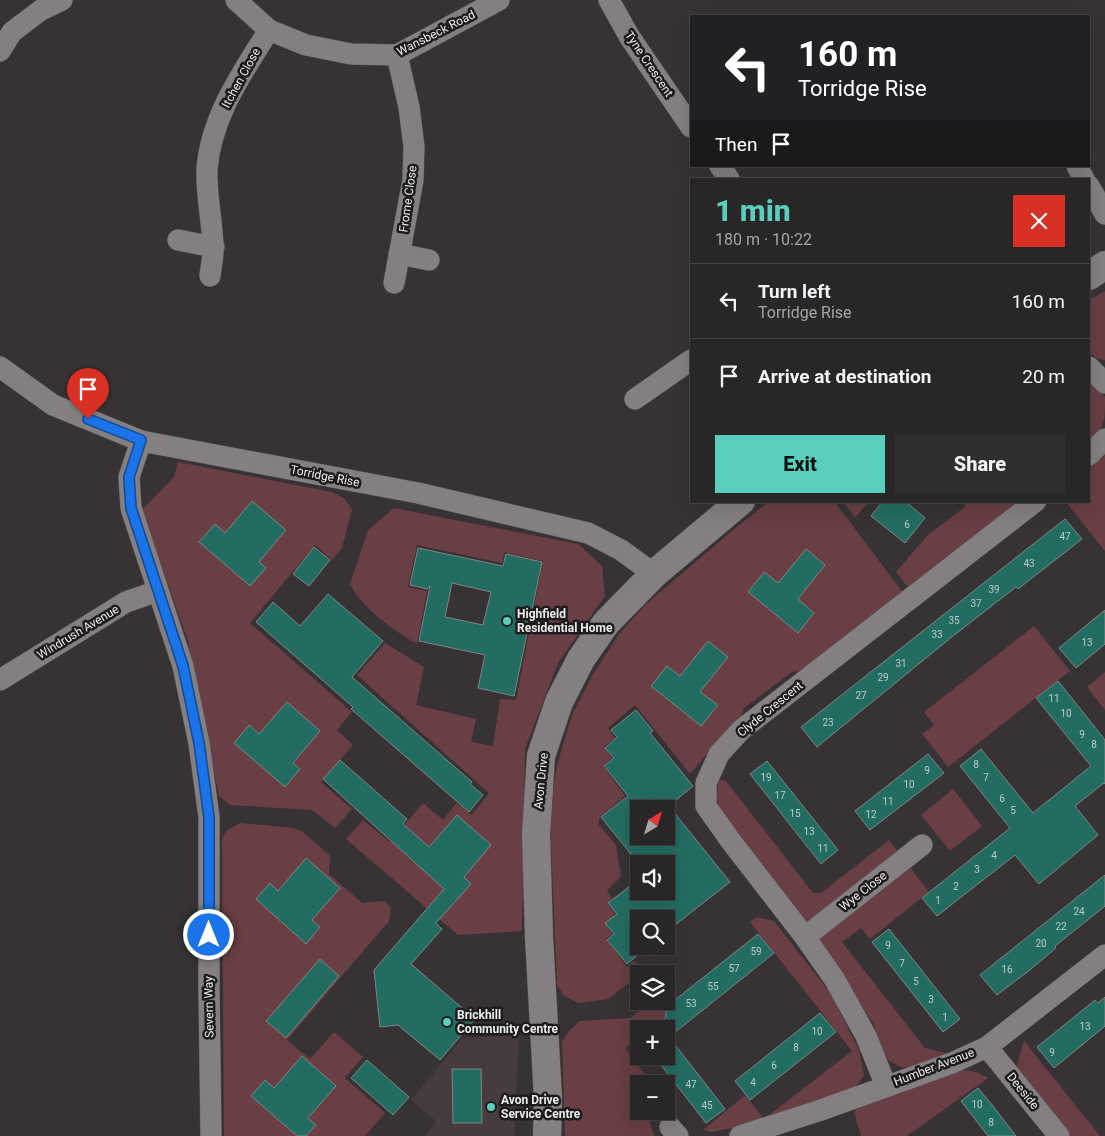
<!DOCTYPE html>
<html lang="en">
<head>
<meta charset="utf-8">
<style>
	body { margin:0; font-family:Roboto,sans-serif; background:#312e2f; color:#f1f3f6; height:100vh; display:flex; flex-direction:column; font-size:19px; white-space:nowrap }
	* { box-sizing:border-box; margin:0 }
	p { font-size:16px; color:#a5a5a7 }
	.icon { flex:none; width:28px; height:28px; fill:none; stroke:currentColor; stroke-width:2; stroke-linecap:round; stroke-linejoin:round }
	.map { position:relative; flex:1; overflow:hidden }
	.details { position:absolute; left:690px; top:178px; width:400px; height:325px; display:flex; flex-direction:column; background:#292627; border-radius:0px; box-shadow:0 5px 20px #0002,0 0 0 1px #454344 }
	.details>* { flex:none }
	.banner { position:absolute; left:690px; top:15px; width:400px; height:152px; border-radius:0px; box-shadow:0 5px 20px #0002,0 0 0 1px #454344; background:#202124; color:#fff; overflow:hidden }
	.needle { width:32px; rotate:38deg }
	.controls { position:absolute; left:630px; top:800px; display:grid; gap:10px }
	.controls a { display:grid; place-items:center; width:45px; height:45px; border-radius:0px; background:#292627; box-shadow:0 5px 20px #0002,0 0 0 1px #454344; font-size:25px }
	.pin { position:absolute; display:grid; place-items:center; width:42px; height:42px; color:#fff; margin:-51px -21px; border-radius:50% 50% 50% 0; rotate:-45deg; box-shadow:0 0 5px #0007 }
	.pin .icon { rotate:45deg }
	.me { position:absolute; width:55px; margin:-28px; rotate:0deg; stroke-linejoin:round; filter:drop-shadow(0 0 4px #0008) }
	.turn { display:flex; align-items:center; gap:18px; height:105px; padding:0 25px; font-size:22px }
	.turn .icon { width:65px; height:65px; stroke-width:2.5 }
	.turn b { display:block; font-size:35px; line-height:42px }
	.then { display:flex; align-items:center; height:48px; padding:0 25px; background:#0003; gap:10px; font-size:19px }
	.round { display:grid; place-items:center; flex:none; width:52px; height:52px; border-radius:0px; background:#312e2f }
	.headline { display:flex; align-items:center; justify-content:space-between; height:85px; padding:0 25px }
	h1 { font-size:30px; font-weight:800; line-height:38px; color:#5acebc }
	.button { display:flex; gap:10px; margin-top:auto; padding:10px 25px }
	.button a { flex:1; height:58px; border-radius:0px; background:#5acebc; color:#111; font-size:20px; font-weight:800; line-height:58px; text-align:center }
	.button a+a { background:#312e2f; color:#f1f3f6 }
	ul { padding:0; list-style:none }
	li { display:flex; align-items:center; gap:15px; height:75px; padding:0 25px; border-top:1px solid #454344 }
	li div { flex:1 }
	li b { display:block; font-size:19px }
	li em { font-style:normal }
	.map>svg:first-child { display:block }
	.built { fill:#463c3d }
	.green { fill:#693e44 }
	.building { fill:#236c62; stroke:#818584; fill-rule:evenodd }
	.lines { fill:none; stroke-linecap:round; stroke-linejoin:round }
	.minor-casing { stroke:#545151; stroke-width:22 }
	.tertiary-casing { stroke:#545151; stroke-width:29 }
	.minor { stroke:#848081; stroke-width:21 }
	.tertiary { stroke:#848081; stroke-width:28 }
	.route-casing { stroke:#114b97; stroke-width:12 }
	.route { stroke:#1a73e8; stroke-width:9 }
	.poi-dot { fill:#5acebc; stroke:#1d1b1c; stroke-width:2 }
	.labels { text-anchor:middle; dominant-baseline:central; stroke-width:5; stroke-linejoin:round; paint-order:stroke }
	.number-label { font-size:10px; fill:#bacbc9 }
	.street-label { font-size:12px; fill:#edebeb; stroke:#1d1b1c }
	.poi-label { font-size:12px; font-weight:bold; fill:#edebeb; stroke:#1d1b1c; text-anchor:start }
</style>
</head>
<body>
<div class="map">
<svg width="1105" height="1136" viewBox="0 0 1105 1136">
	<rect width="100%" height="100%" fill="#373334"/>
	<path class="built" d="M519 1034 514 1136H425L437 1122 411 1100 462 1039Z"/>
	<path class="green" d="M1105 291V360C1097 360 1093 356 1089 351V300Z
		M1089 381 1105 397C1105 424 1105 425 1089 444Z
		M1105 452V551L1065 501H1089V467Z
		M178 462 332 492 345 499 352 510 342 548 332 560 315 545 250 623 352 712 337 730 353 745 321 782 352 809 335 828 312 810 230 805 219 796 188 641 142 510 174 477Z
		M770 501H834L904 594 811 669 792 672 744 708 739 724 720 738 690 774 635 705 608 728 615 738 604 747 612 758 603 766 625 796 599 818V825L616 845 621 877 607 890 612 899 607 903 615 914 605 923 612 934 606 939 627 967 634 961 643 972 608 999 579 1003 564 996 557 985 551 843V804L557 765 572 715 592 676 619 634 645 605 734 529Z
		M843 501H869L855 518Z
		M963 501H1023L910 590 896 572 927 536 966 506Z
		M394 508 578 544 602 566 605 596 558 663 525 749 522 931 458 935 346 839 363 820 390 842 423 803 443 820 457 803 472 815 489 793 357 675 385 643 424 667 416 705 476 719 471 742 493 746 500 699 516 700 543 561 504 552 502 563 417 545 408 587 427 591 417 644C392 629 364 610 350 584L368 530Z
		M1034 626 1070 671 948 767 922 734 934 725 924 712Z
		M1105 672V710L1087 687Z
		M718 779 726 781 813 893H821L889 840 929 892 870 939 861 928 842 942 925 1048 951 1054 913 1068 901 1067 889 1061 880 1045 874 1025 829 955 723 817 717 799Z
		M953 789 982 826 950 851 921 815Z
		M240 823 294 828 303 832 330 856 329 874 362 903 384 901 391 907 389 921 287 1040 310 1059 334 1032 363 1057 345 1078 385 1113 365 1136H224L222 839 226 831Z
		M757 917 774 921 831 994 859 1050 864 1076 854 1089 759 1123 711 1132 703 1130 745 1095 764 1119 852 1051 750 922Z
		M666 996 676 1008 650 1029H639V1037L625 1048 652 1084H639V1111H664L650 1122 654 1136H565L562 1042 569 1031 580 1021 631 1018 652 1001H666Z
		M1024 1041 1100 1136H1070L1016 1068Z
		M959 1069 977 1072 988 1078 907 1136H861L854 1112 860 1105Z"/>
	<path class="building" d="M252 501 286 530 259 562 266 568 250 586 199 542 215 524 225 533Z
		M883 501H905L925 518 905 543 871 516Z
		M1065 519 1082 539 1018 589 1016 587 953 636 817 747 801 727Z
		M314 547 330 560 309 586 293 574Z
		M418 548 503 566 506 554 542 562 514 696 478 688 485 655 419 641 430 586 427 589 410 585ZM452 583 491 592 483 625 445 617Z
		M806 549 825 565 798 599 814 613 798 633 748 592 764 572 778 583Z
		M328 594 383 641 352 677 472 782 470 784 483 795 469 812 351 709 353 707 256 622 273 602 300 626Z
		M1105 610V644L1076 668 1059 648Z
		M708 641 728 657 700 692 718 705 701 726 651 686 667 666 680 676Z
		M1058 681 1105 740V784L1104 783 1075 806 1098 835 1039 884 1015 855 937 916 922 898 1010 828 960 766 981 749 1033 813 1091 766 1036 698Z
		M287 702 320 731 293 763 300 769 285 787 234 743 249 725 259 734Z
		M636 710 653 731 650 733 693 786 669 806 730 882 666 932V919H639V946H649L627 964 607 940 614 934 605 923 617 914 608 903 639 879V891H666V864H639L601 817 628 796 604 766 614 758 605 748 617 737 611 730ZM639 809H666V836H639Z
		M928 754 944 773 870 830 855 811Z
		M340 760 407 819 403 824 429 847 457 815 491 845 464 877 471 884 436 923 442 929 411 964 475 1019 440 1060 398 1025 380 1027 374 970 444 889 323 779Z
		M767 761 838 850 821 864 750 774Z
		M306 858 340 888 312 920 320 927 306 944 256 899 270 883 278 891Z
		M1105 875V906L1055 946 1056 948 1031 969 997 995 980 975Z
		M889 929 960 1019 943 1032 872 942Z
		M758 934 774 953 669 1037 725 1109 706 1123 654 1056H666V1029H652L666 1017V1007Z
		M320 959 339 976 286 1038 266 1021Z
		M1105 997V1026L1054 1068 1037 1047 1095 1000 1098 1003Z
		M820 1013 836 1032 750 1100 735 1081Z
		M302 1056 336 1086 308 1118 316 1125 306 1136H297L251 1096 265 1080 274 1088Z
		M367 1060 409 1097 393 1115 351 1078Z
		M452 1069H481L482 1123H453Z
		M978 1088 993 1106 1016 1136H988L961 1101Z"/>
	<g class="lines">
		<defs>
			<path id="minor" d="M236 0 269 30 306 45 351 54 397 55 499 0
				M609 0 629 36 691 127
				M0 51 12 32 41 10 62 0
				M720 166 729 179
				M1077 166 1084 179
				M1089 186 1105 214
				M178 240 214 247
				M399 254 429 260
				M210 276C211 266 214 255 213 245 212 220 206 194 207 169 211 117 242 73 269 30
				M394 283 413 180 414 147 409 107 397 55
				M0 367 53 405 141 441 418 493 588 533 621 550 654 574
				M1089 367 1105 383
				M635 399 691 360
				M141 441 129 477 131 508 183 666 199 743 209 817V993L211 1136
				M1089 455 1105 439
				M0 680 126 602 158 591
				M805 937 922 845
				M987 1047 1059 1136
				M886 1086 866 1036 835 980 805 937 730 840 706 806V783L719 754 741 730 1036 501
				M670 1127 678 1136
				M740 1136 821 1110 952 1063 987 1047 1105 955"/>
			<path id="tertiary" d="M1089 276 1105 265
				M547 1136 548 1099 539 937 536 834 541 756 559 702 581 659 606 623 654 574 741 501"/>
		</defs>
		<use href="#minor" class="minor-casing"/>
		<use href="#tertiary" class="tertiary-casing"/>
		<use href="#minor" class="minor"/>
		<use href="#tertiary" class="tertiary"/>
	</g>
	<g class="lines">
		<defs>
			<path id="route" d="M88 419 141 440 129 477 131 508 183 666 199 743 209 817V935"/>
		</defs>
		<use href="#route" class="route-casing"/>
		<use href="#route" class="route"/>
	</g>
	<g class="poi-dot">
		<circle cx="507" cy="621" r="5"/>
		<circle cx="447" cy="1022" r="5"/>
		<circle cx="491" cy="1107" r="5"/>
	</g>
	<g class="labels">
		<g class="number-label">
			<text x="907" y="524">6</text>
			<text x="1065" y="536">47</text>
			<text x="1029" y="563">43</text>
			<text x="994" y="589">39</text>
			<text x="976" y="603">37</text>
			<text x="954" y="620">35</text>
			<text x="937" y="634">33</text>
			<text x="1087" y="642">13</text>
			<text x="901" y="663">31</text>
			<text x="883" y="677">29</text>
			<text x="861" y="695">27</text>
			<text x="1054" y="698">11</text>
			<text x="1066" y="713">10</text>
			<text x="828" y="722">23</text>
			<text x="1082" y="734">9</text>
			<text x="1094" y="744">8</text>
			<text x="976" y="764">8</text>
			<text x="927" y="770">9</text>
			<text x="766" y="777">19</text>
			<text x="986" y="777">7</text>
			<text x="909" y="784">10</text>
			<text x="780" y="795">17</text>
			<text x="1002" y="798">6</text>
			<text x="888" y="801">11</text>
			<text x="1013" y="810">5</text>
			<text x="795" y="813">15</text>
			<text x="871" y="814">12</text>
			<text x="809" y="831">13</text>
			<text x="823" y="848">11</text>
			<text x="994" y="855">4</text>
			<text x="977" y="869">3</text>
			<text x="956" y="886">2</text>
			<text x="938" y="900">1</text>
			<text x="1079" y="911">24</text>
			<text x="1061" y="926">22</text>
			<text x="1041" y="943">20</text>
			<text x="888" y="945">9</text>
			<text x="756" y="951">59</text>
			<text x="902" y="963">7</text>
			<text x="734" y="968">57</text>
			<text x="1007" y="969">16</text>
			<text x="916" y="981">5</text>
			<text x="713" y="986">55</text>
			<text x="931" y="999">3</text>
			<text x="691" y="1003">53</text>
			<text x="945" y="1017">1</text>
			<text x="1085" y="1026">13</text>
			<text x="817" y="1031">10</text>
			<text x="796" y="1047">8</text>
			<text x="1052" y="1052">9</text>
			<text x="774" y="1065">6</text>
			<text x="753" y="1082">4</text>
			<text x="691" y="1084">47</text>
			<text x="977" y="1104">10</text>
			<text x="707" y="1105">45</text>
			<text x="991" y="1122">8</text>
		</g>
		<g class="street-label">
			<text transform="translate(436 33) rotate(-27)">Wansbeck Road</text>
			<text transform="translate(649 64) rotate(56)">Tyne Crescent</text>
			<text transform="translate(241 78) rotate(-61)">Itchen Close</text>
			<text transform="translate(408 199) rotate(-82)">Frome Close</text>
			<text transform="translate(325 476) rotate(11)">Torridge Rise</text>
			<text transform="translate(78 632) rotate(-31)">Windrush Avenue</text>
			<text transform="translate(770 709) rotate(-39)">Clyde Crescent</text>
			<text transform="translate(541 781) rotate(-84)">Avon Drive</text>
			<text transform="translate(863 891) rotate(-38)">Wye Close</text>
			<text transform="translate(209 1007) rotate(-91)">Severn Way</text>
			<text transform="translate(934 1067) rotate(-21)">Humber Avenue</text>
			<text transform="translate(1023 1091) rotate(51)">Deeside</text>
		</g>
		<g class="poi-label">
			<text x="517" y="614">Highfield<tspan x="517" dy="14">Residential Home</tspan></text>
			<text x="457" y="1015">Brickhill<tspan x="457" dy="14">Community Centre</tspan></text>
			<text x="501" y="1100">Avon Drive<tspan x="501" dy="14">Service Centre</tspan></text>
		</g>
	</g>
</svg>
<div class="controls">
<a><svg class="needle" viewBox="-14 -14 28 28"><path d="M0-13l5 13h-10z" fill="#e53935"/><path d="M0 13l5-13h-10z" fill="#a5a5a7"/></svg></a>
<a><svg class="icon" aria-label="sound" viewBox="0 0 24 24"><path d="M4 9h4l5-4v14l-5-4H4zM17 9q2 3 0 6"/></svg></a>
<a><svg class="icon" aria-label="search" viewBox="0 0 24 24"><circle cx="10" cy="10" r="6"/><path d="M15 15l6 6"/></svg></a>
<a><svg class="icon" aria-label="layers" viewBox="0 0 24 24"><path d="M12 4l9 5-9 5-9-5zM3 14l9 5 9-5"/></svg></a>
<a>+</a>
<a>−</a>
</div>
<div class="pin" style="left:88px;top:419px;background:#d93025"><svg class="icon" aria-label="arrive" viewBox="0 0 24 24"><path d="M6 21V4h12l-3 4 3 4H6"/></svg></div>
<svg class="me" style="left:209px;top:935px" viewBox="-20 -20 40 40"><circle r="17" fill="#1a73e8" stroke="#fff" stroke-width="3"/><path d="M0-11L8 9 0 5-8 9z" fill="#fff"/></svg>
<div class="banner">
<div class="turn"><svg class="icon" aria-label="left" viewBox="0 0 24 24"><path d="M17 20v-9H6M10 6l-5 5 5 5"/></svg><div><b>160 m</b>Torridge Rise</div></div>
<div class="then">Then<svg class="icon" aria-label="arrive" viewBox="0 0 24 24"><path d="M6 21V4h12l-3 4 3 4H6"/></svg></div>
</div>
<section class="details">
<div class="headline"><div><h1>1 min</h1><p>180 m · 10:22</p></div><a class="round" style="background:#d93025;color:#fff"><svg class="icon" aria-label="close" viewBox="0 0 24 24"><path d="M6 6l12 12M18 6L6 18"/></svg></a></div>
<ul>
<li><svg class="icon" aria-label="left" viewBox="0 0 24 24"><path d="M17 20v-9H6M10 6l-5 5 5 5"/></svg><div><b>Turn left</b><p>Torridge Rise</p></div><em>160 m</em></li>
<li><svg class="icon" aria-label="arrive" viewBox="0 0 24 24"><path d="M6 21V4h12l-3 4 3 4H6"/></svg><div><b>Arrive at destination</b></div><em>20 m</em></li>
</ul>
<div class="button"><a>Exit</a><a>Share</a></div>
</section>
</div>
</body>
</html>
